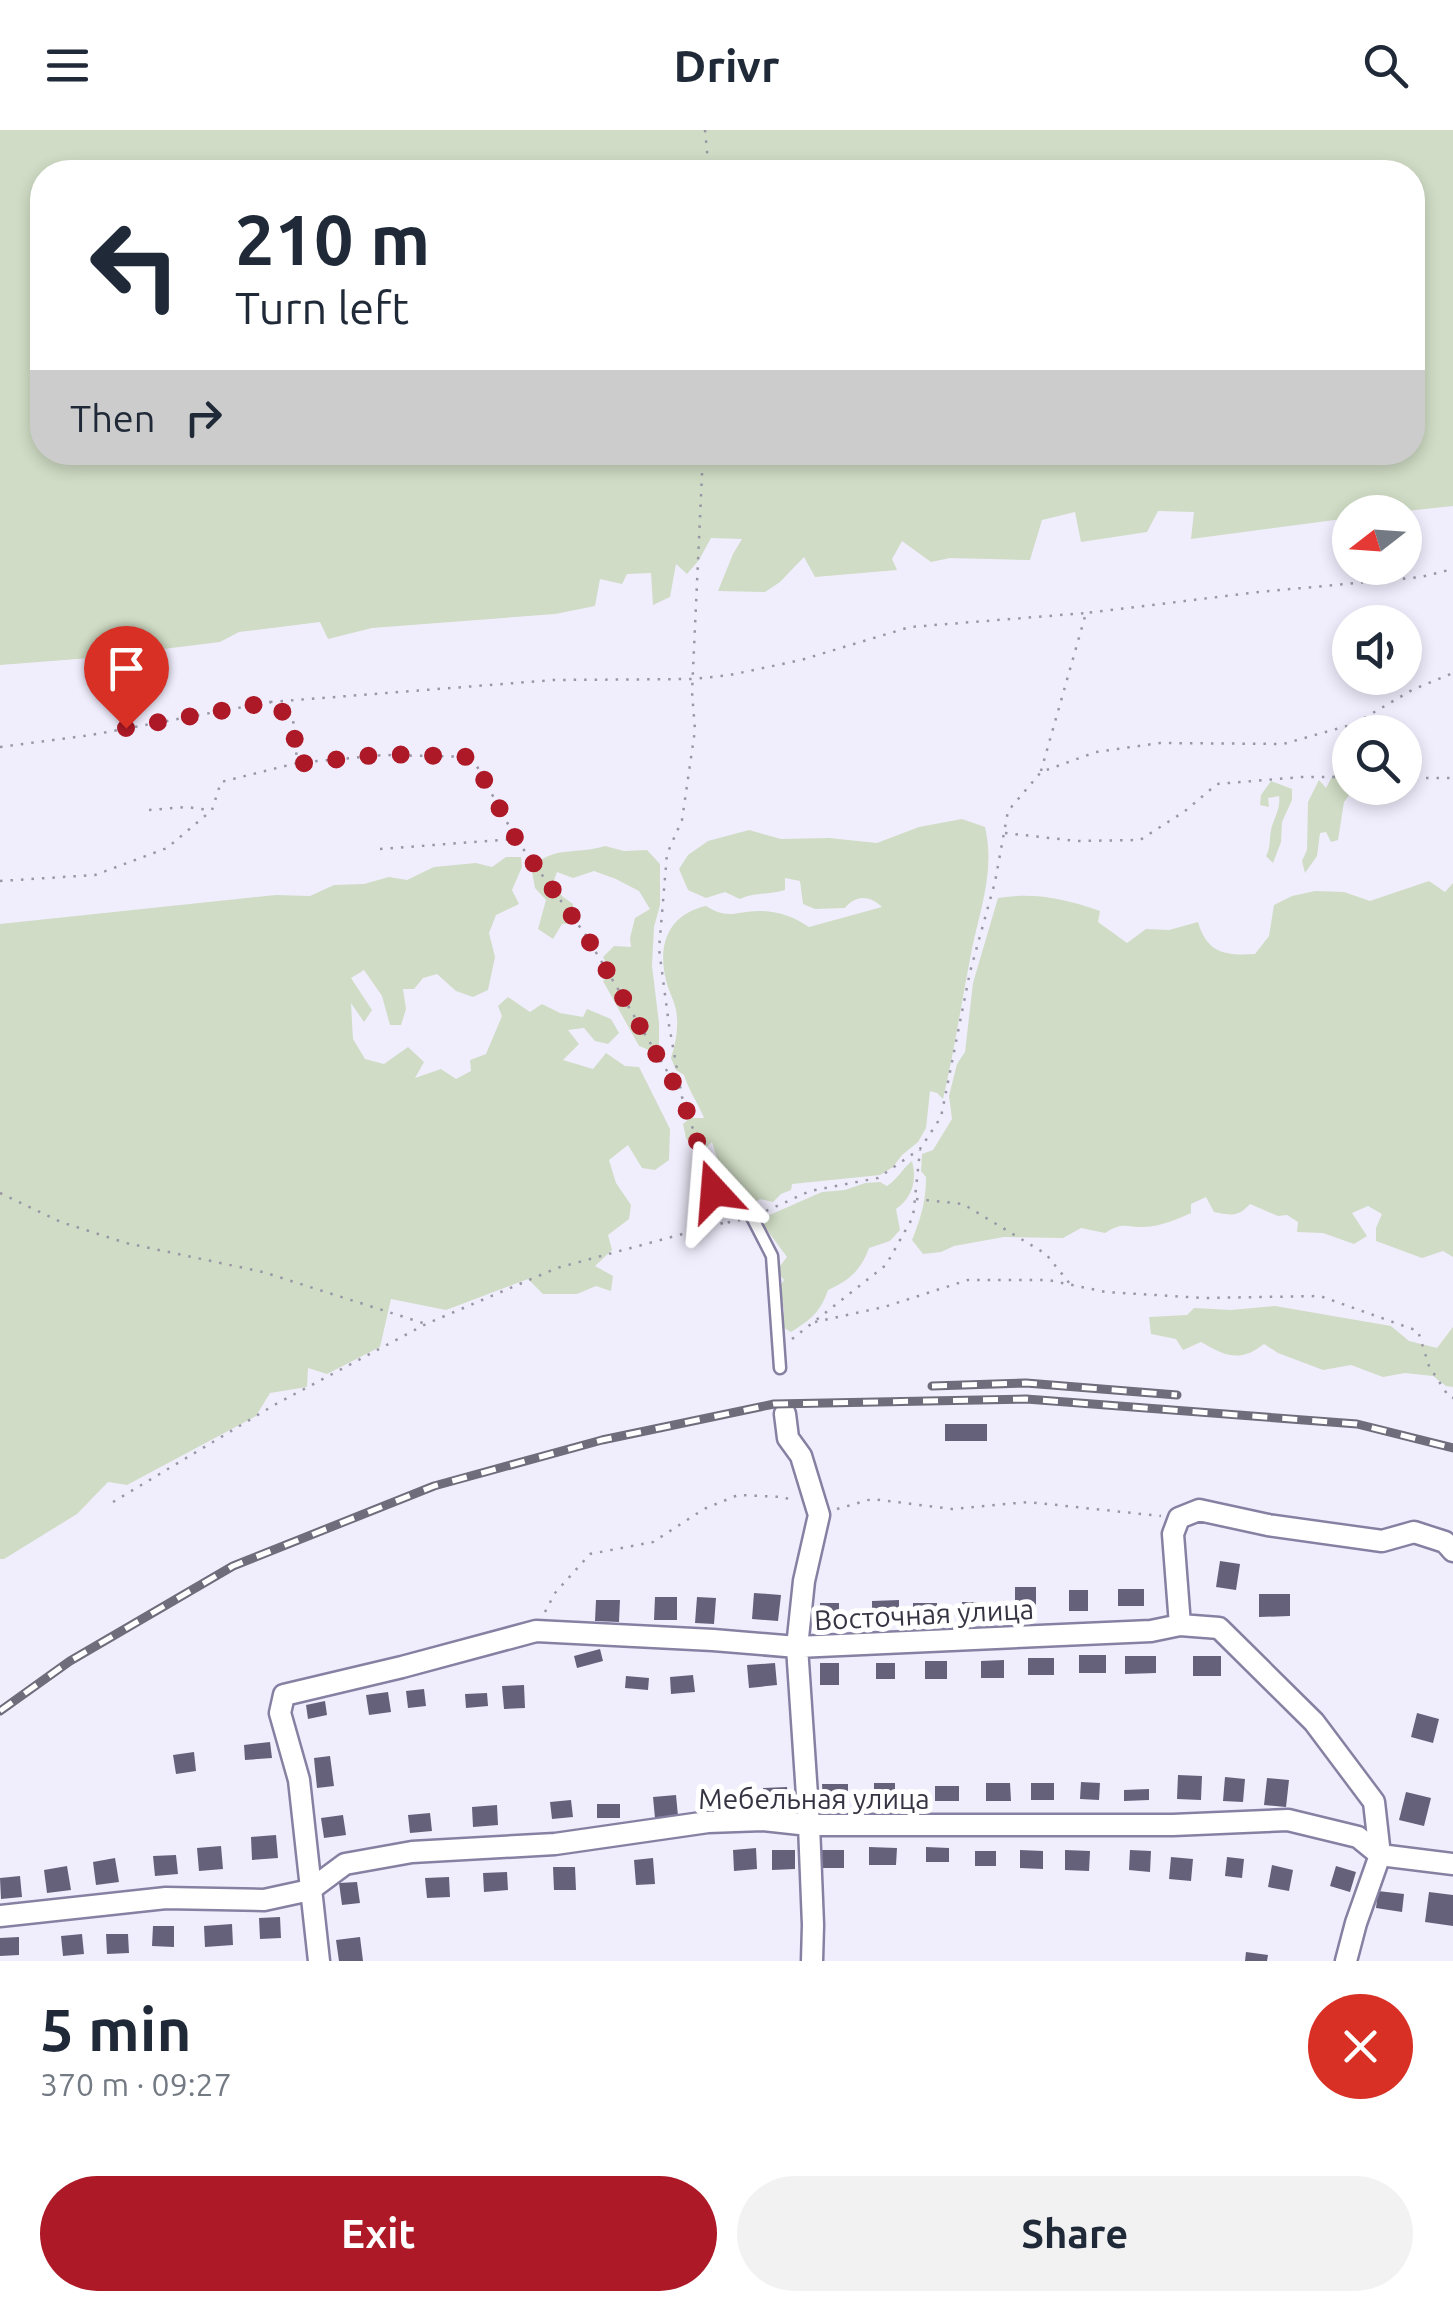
<!DOCTYPE html>
<html lang="en">
<head>
<meta charset="utf-8">
<style>
	body { margin:0; font-family:Ubuntu,sans-serif; background:#f2f2f3; color:#1f2937; height:100vh; display:flex; flex-direction:column; font-size:38px; white-space:nowrap }
	* { box-sizing:border-box; margin:0 }
	p { font-size:32px; color:#747a83 }
	.icon { flex:none; width:55px; height:55px; fill:none; stroke:currentColor; stroke-width:2; stroke-linecap:round; stroke-linejoin:round }
	.map { position:relative; height:1831px; overflow:hidden }
	.sheet { display:flex; flex-direction:column; background:#fff; flex:1 }
	.sheet>* { flex:none }
	.top-card { position:absolute; left:30px; top:30px; width:1395px; height:305px; border-radius:40px; box-shadow:0 5px 15px #0003; background:#fff; color:#1f2937; overflow:hidden }
	.needle { width:65px; rotate:253deg }
	.buttons { position:absolute; left:1332px; top:365px; display:grid; gap:20px }
	.buttons a { display:grid; place-items:center; width:90px; height:90px; border-radius:50%; background:#fff; box-shadow:0 5px 15px #0003; font-size:50px }
	.pin { position:absolute; display:grid; place-items:center; width:85px; height:85px; color:#fff; margin:-102px -42px; border-radius:50% 50% 50% 0; rotate:-45deg; box-shadow:0 0 10px #0007 }
	.pin .icon { rotate:45deg }
	.me { position:absolute; width:110px; margin:-55px; rotate:341deg; stroke-linejoin:round; filter:drop-shadow(0 0 8px #0008) }
	.turn { display:flex; align-items:center; gap:35px; height:210px; padding:0 40px; font-size:45px }
	.turn .icon { width:130px; height:130px; stroke-width:2.5 }
	.turn b { display:block; font-size:70px; line-height:85px }
	.then { display:flex; align-items:center; height:95px; padding:0 40px; background:#0003; gap:20px; font-size:38px }
	.round { display:grid; place-items:center; flex:none; width:105px; height:105px; border-radius:52px; background:#f2f2f3 }
	.head { display:flex; align-items:center; justify-content:space-between; height:170px; padding:0 40px }
	h1 { font-size:60px; font-weight:700; line-height:75px }
	.primary-button { display:flex; gap:20px; margin-top:auto; padding:20px 40px }
	.primary-button a { flex:1; height:115px; border-radius:60px; background:#ad1927; color:#fff; font-size:40px; font-weight:700; line-height:115px; text-align:center }
	.primary-button a+a { background:#f2f2f3; color:#1f2937 }
	header { display:flex; justify-content:space-between; align-items:center; height:130px; padding:0 40px; background:#fff; font-size:45px; font-weight:700 }
	.map>svg:first-child { display:block }
	.green { fill:#d0dcc5; fill-rule:evenodd }
	.building { fill:#65617b }
	.lines { fill:none; stroke-linecap:round; stroke-linejoin:round }
	.lane-casing { stroke:#8681a2; stroke-width:15 }
	.street-casing { stroke:#8681a2; stroke-width:25 }
	.path { stroke:#9997a6; stroke-width:2.5; stroke-dasharray:2.5 8; stroke-linecap:butt }
	.lane { stroke:#fff; stroke-width:10 }
	.street { stroke:#fff; stroke-width:20 }
	.rail-casing { stroke:#6f6d7b; stroke-width:9 }
	.rail { stroke:#fff; stroke-width:5; stroke-dasharray:15; stroke-linecap:butt }
	.route { stroke:#ad1927; stroke-width:18; stroke-dasharray:0 32.4 }
	.labels { text-anchor:middle; dominant-baseline:central; stroke-width:10; stroke-linejoin:round; paint-order:stroke }
	.street-label { font-size:28px; fill:#363442; stroke:#fff }
</style>
</head>
<body>
<header><svg class="icon" aria-label="menu" viewBox="0 0 24 24"><path d="M4 6h16M4 12h16M4 18h16"/></svg>Drivr<svg class="icon" aria-label="search" viewBox="0 0 24 24"><circle cx="10" cy="10" r="6"/><path d="M15 15l6 6"/></svg></header>
<div class="map">
<svg width="1453" height="1831" viewBox="0 0 1453 1831">
	<rect width="100%" height="100%" fill="#f0eefd"/>
	<path class="green" d="M0 0H1453V376L1397 382H1350V388L1191 409 1194 382 1158 381 1147 402 1081 412 1075 382 1042 390 1030 430 950 428 931 432 902 411 892 429 897 440 815 447 804 427 780 452 765 462 718 461 733 424 742 409 711 408 699 430 687 444 676 434 670 467 653 475 651 443 627 444 622 454 600 449 595 476 555 484 372 498 328 509 320 492 239 502 220 512 90 528 0 535ZM42 42H1412V322H42Z
		M1333 645 1350 647V658H1374L1364 670 1353 660 1344 672 1338 710 1331 712 1326 702 1320 703 1317 726 1305 743 1302 731 1307 720 1308 672 1319 650 1326 658Z
		M1271 651 1292 659V670L1282 692 1281 712 1273 733 1266 726C1271 717 1269 710 1271 700 1274 687 1281 679 1279 666L1268 668 1269 677 1260 675 1261 665Z
		M962 689 985 697C996 743 978 784 970 829 961 876 954 922 943 969L937 963 930 961 926 998 918 1012 902 1025 893 1037 880 1045 792 1054 791 1060 781 1064 773 1072 760 1069 744 1080H731L723 1055 727 1046 719 1034 712 1012 703 1020 693 1018 686 1008 683 994 690 988H704C698 973 689 961 684 945L676 940 671 928C676 912 679 897 676 880 674 870 668 860 666 850 657 814 669 784 706 776 729 791 738 780 762 781 781 782 794 787 809 797L882 777C869 765 856 765 845 778L815 779 803 774 800 751 785 748V760C769 765 756 762 740 769L725 762 706 768 688 760 679 739 688 725 708 711 749 700 781 709 829 708 877 713 919 697Z
		M605 716 624 721 647 720 660 734V775L654 797 652 836 659 893V924L639 916 603 851 611 843 603 827 614 816 631 817 630 808 635 788 650 779 639 761 616 749 594 741 573 748 557 742 553 753 562 766 573 774 574 793 562 794 553 809 538 799 546 770 535 758 531 737C556 715 576 725 605 716Z
		M506 727H521L522 737 512 760 519 774 496 785 489 803 495 827 488 860 473 867 456 861 437 844 423 848 414 859H403L406 879 401 895H390L382 866 364 840 351 848 372 880 364 892 351 873 353 909 365 929 384 934 408 917 424 932 415 948 441 939 456 949 471 941 470 930 486 924 502 886 498 876 508 867 530 882 542 874 560 883 583 887 587 879 611 889 619 903 608 914 595 911 584 898 568 900 579 914 563 930 593 939 606 923 625 936 639 937 670 999 669 1030 655 1040 642 1038 628 1015 609 1030 616 1053 631 1075 629 1089 608 1105 612 1120 595 1136 613 1146 611 1161 596 1156 577 1164H543L528 1149 446 1180 391 1169 380 1217 327 1244 308 1238 307 1257 270 1263 256 1286 127 1355 108 1352 77 1384 4 1429H0V794L276 765 310 766 334 755 364 754 389 747 407 750 434 737 476 733 492 737Z
		M1429 751 1445 762 1453 753V1127L1443 1121 1422 1128 1376 1111V1098L1382 1084 1368 1076 1352 1083 1367 1106 1354 1114 1323 1103 1297 1102 1298 1092 1287 1085 1278 1086 1250 1074C1237 1088 1231 1085 1214 1082L1206 1067 1191 1074V1083C1176 1090 1161 1096 1144 1097 1124 1098 1125 1091 1105 1103L1081 1098 1063 1108 1004 1107 954 1116 941 1122 923 1124 912 1110C921 1088 926 1071 926 1047L921 1041 922 1024 933 1020 952 989 949 966 957 934 965 922 973 853 998 768C1034 762 1066 769 1100 781L1098 792 1127 813 1146 799 1169 800 1198 792C1207 823 1225 826 1255 824L1269 806 1274 775 1292 766 1315 761 1344 762 1370 771Z
		M912 1031C917 1050 913 1067 896 1079L900 1100 890 1111 869 1118C861 1140 850 1150 828 1160 820 1183 811 1189 791 1202L781 1196 784 1181 780 1156 784 1150 780 1145V1136L787 1127 764 1096 765 1087 822 1062 845 1060 865 1053 880 1052 887 1056C898 1049 902 1039 912 1031Z
		M1275 1176 1391 1196 1409 1211 1437 1218 1453 1197V1257L1446 1256 1433 1246 1405 1243 1383 1247 1351 1235 1323 1240 1278 1223 1264 1214C1240 1233 1225 1226 1201 1212L1183 1220 1176 1209 1151 1204 1149 1187 1187 1185 1194 1178 1231 1180Z"/>
	<path class="building" d="M945 1294H987V1311H945Z
		M1220 1431 1240 1434 1236 1460 1216 1457Z
		M1015 1457H1036V1481H1015Z
		M1118 1459H1144V1476H1118Z
		M1069 1460H1088V1481H1069Z
		M754 1463 781 1465 778 1491 752 1489Z
		M1259 1464H1290V1486L1259 1487Z
		M655 1467H677V1490H654Z
		M697 1467 716 1468 714 1494 695 1493Z
		M596 1470H620L619 1492 595 1491Z
		M899 1470V1489H872V1471Z
		M962 1472H987L988 1486H962Z
		M820 1473H839V1491H820Z
		M913 1473H937V1491H913Z
		M600 1519 603 1531 577 1538 574 1526Z
		M1079 1525H1106V1543H1079Z
		M1125 1526H1156V1543L1125 1544Z
		M1193 1526H1221V1546H1193Z
		M1028 1528H1054V1545H1028Z
		M1004 1530V1548H981V1531Z
		M925 1531H947V1549H925Z
		M775 1533 777 1555 749 1558 747 1535Z
		M820 1533H839V1555H820Z
		M876 1533H895V1549H876Z
		M693 1545 695 1562 671 1564 670 1547Z
		M626 1546 649 1548 648 1560 625 1558Z
		M524 1555 525 1578 504 1579 502 1556Z
		M424 1559 426 1576 408 1578 406 1561Z
		M388 1562 391 1582 369 1585 366 1565Z
		M487 1563 488 1576 466 1578 465 1564Z
		M325 1571 327 1585 308 1589 306 1575Z
		M1417 1583 1439 1589 1433 1613 1411 1607Z
		M270 1612 272 1628 245 1630 244 1615Z
		M194 1622 196 1641 176 1644 173 1625Z
		M330 1626 334 1656 317 1658 314 1628Z
		M1178 1645 1202 1646 1201 1670 1177 1669Z
		M1225 1647 1245 1649 1243 1672 1223 1671Z
		M1267 1648 1289 1650 1286 1677 1264 1675Z
		M1081 1652 1100 1653 1099 1670 1080 1669Z
		M874 1653H895V1672H874Z
		M986 1653H1010L1011 1671H986Z
		M1031 1653H1054V1670H1031Z
		M822 1654H848V1673H823Z
		M935 1656H959V1671H935Z
		M787 1657 789 1677 764 1678 763 1658Z
		M1149 1659V1670L1124 1671V1660Z
		M1406 1662 1431 1668 1424 1696 1399 1690Z
		M676 1665 678 1686 655 1688 653 1667Z
		M743 1667 744 1679 722 1681 721 1668Z
		M571 1670 573 1687 552 1689 550 1672Z
		M597 1674H620V1688H597Z
		M497 1675 498 1695 473 1697 472 1677Z
		M430 1683 432 1701 410 1703 408 1685Z
		M343 1685 346 1705 324 1708 321 1688Z
		M276 1705 278 1728 252 1730 251 1707Z
		M221 1716 223 1739 199 1741 197 1718Z
		M869 1717 897 1718 896 1735H869Z
		M926 1717 949 1718V1732H926Z
		M756 1718 757 1739 734 1741 733 1720Z
		M772 1720H795V1739L772 1740Z
		M822 1720H844V1738H822Z
		M1020 1720 1043 1721V1739L1020 1738Z
		M1065 1720 1090 1721 1089 1741 1065 1740Z
		M1130 1720 1151 1721 1150 1742 1129 1740Z
		M975 1721H996V1736H975Z
		M176 1725 178 1744 155 1746 153 1726Z
		M1171 1727 1193 1729 1191 1751 1169 1749Z
		M1227 1727 1244 1729 1242 1748 1225 1746Z
		M115 1728 119 1752 96 1755 93 1732Z
		M653 1728 655 1754 636 1755 634 1730Z
		M1272 1735 1293 1740 1289 1761 1268 1757Z
		M67 1736 71 1760 47 1763 44 1740Z
		M1336 1736 1356 1742 1350 1762 1330 1756Z
		M553 1737H575L576 1760H554Z
		M507 1742 508 1760 484 1762 483 1743Z
		M20 1746 22 1767 1 1769 0 1748Z
		M449 1747 450 1767 427 1768 425 1748Z
		M357 1752 360 1773 342 1775 339 1753Z
		M1378 1761 1404 1764 1402 1782 1376 1778Z
		M1429 1762 1453 1765V1796L1425 1792Z
		M280 1787 281 1808 260 1809 259 1788Z
		M232 1794 233 1815 205 1817 204 1796Z
		M153 1796H174V1817L152 1816Z
		M82 1804 84 1824 63 1826 61 1806Z
		M106 1804H128L129 1823 107 1824Z
		M19 1807V1825L0 1826V1808Z
		M360 1807 363 1831H339L336 1810Z
		M1246 1822 1268 1825 1267 1831H1245Z"/>
	<g class="lines">
		<defs>
			<path id="lane" d="M752 1087 772 1126 780 1238"/>
			<path id="street" d="M785 1284 788 1308 801 1326 819 1385 804 1451 797 1517 809 1695 813 1795 812 1831
				M1180 1495 1219 1498 1314 1592 1374 1672 1380 1725 1356 1793 1346 1831
				M0 1786 166 1768 264 1770 310 1760 345 1734 412 1722 555 1714 708 1692 763 1690 809 1695H1173L1288 1690 1358 1707 1380 1725 1453 1734
				M319 1831 299 1650 280 1583 284 1565 402 1537 536 1501 713 1510 797 1517 1151 1501 1180 1495 1173 1404 1179 1388 1199 1380 1268 1395 1382 1411 1414 1402 1445 1412 1453 1421"/>
		</defs>
		<use href="#lane" class="lane-casing"/>
		<use href="#street" class="street-casing"/>
		<path class="path" d="M705 0 709 42
			M703 322 692 562 695 600 682 690 667 724 659 819 669 895 682 967 725 1093 740 1090
			M270 572 554 550 693 549 730 545 801 530 910 497 1086 483
			M0 617 91 605 270 572 293 589 297 630
			M1041 641 1086 483 1259 462 1421 447 1453 439
			M1405 648H1453
			M149 680 186 677 210 680
			M1005 703 1077 711 1140 710 1185 681 1217 654 1301 647H1350
			M380 719 514 709
			M0 751 95 745 167 718 212 680 221 652 297 633 384 625 472 627 516 709 585 804 679 961
			M0 1063 61 1092 126 1113 263 1142 426 1194
			M916 1069 963 1074 1046 1124 1070 1154
			M766 1081 810 1061 878 1048 920 1019 941 987 970 842 995 752 1008 681 1041 642 1096 622 1160 613 1283 614 1354 594 1412 560 1453 543
			M815 1192 884 1177 968 1150H1048L1106 1162 1204 1168 1320 1166 1418 1201 1429 1236 1449 1267 1453 1268
			M792 1209 886 1135 913 1087 920 1020
			M113 1372 276 1274 426 1194 557 1138 723 1093
			M837 1379 872 1369 952 1379 1028 1372 1161 1386
			M545 1482 555 1463 590 1424 653 1412 704 1379 738 1365 784 1367 794 1372"/>
		<use href="#lane" class="lane"/>
		<use href="#street" class="street"/>
		<defs>
			<path id="rail" d="M932 1256 1026 1253 1177 1265
				M0 1581 70 1531 233 1436 434 1356 602 1310 774 1274 1026 1269 1357 1294 1453 1318"/>
		</defs>
		<use href="#rail" class="rail-casing"/>
		<use href="#rail" class="rail"/>
	</g>
	<g class="lines">
		<path class="route" d="M126 598 270 572 293 590 297 634 384 624 472 627 516 709 585 804 682 967 714 1061"/>
	</g>
	<g class="labels">
		<g class="street-label">
			<text transform="translate(924 1484) rotate(-3)">Восточная улица</text>
			<text x="814" y="1668">Мебельная улица</text>
		</g>
	</g>
</svg>
<div class="buttons">
<a><svg class="needle" viewBox="-14 -14 28 28"><path d="M0-13l5 13h-10z" fill="#e53935"/><path d="M0 13l5-13h-10z" fill="#747a83"/></svg></a>
<a><svg class="icon" aria-label="sound" viewBox="0 0 24 24"><path d="M4 9h4l5-4v14l-5-4H4zM17 9q2 3 0 6"/></svg></a>
<a><svg class="icon" aria-label="search" viewBox="0 0 24 24"><circle cx="10" cy="10" r="6"/><path d="M15 15l6 6"/></svg></a>
</div>
<div class="pin" style="left:126px;top:598px;background:#d93025"><svg class="icon" aria-label="arrive" viewBox="0 0 24 24"><path d="M6 21V4h12l-3 4 3 4H6"/></svg></div>
<svg class="me" style="left:714px;top:1061px" viewBox="-20 -20 40 40"><path d="M0-17L14 15 0 8-14 15z" fill="#ad1927" stroke="#fff" stroke-width="4"/></svg>
<div class="top-card">
<div class="turn"><svg class="icon" aria-label="left" viewBox="0 0 24 24"><path d="M17 20v-9H6M10 6l-5 5 5 5"/></svg><div><b>210 m</b>Turn left</div></div>
<div class="then">Then<svg class="icon" aria-label="right" viewBox="0 0 24 24"><path d="M7 20v-9h11M14 6l5 5-5 5"/></svg></div>
</div>
</div>
<section class="sheet">
<div class="head"><div><h1>5 min</h1><p>370 m · 09:27</p></div><a class="round" style="background:#d93025;color:#fff"><svg class="icon" aria-label="close" viewBox="0 0 24 24"><path d="M6 6l12 12M18 6L6 18"/></svg></a></div>
<div class="primary-button"><a>Exit</a><a>Share</a></div>
</section>
</body>
</html>
